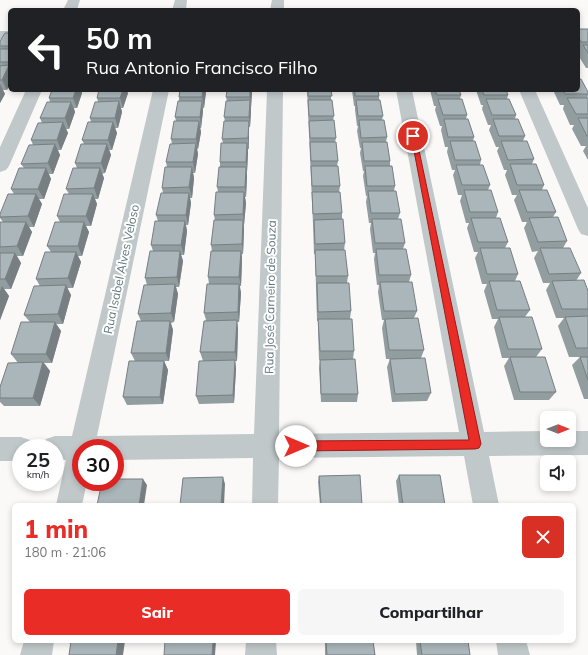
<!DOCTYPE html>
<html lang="pt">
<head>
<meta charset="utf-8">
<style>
	body { margin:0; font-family:Mulish,sans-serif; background:#f6f6f6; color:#202124; height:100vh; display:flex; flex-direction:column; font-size:15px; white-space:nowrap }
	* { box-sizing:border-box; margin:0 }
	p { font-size:13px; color:#757577 }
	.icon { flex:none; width:22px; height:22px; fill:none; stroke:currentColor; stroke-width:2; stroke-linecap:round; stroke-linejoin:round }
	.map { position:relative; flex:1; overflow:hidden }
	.sheet { position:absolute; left:12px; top:503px; width:564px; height:140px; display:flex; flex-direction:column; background:#fff; border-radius:6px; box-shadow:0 2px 6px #0003 }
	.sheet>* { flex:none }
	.hud { position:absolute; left:8px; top:8px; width:572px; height:84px; border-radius:6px; box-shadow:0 2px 6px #0003; background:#202124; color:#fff; overflow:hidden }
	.needle { width:26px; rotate:90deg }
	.tools { position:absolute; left:540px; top:411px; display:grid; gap:8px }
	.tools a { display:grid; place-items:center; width:36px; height:36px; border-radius:6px; background:#fff; box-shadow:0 2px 6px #0003; font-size:20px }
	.speed { position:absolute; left:12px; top:439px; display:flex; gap:8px; font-size:20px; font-weight:700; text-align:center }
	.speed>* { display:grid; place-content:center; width:52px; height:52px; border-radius:50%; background:#fff; box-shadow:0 2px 6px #0003; line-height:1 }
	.speed small { font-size:10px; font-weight:400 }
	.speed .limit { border:6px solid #d22; background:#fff; color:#111 }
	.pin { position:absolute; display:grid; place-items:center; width:34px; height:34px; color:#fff; margin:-17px; border:2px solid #fff; border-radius:50%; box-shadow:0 1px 4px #0007 }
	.me { position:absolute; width:44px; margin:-22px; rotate:90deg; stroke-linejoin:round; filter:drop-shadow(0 0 3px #0008) }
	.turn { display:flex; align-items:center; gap:14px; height:84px; padding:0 12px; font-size:18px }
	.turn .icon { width:52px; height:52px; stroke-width:2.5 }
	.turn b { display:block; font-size:28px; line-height:34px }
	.round { display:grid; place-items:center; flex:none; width:42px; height:42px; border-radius:6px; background:#f6f6f6 }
	.headline { display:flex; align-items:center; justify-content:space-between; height:68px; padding:0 12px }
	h1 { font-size:24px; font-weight:800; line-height:30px; color:#ea2c27 }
	.action { display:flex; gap:8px; margin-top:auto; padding:8px 12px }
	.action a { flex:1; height:46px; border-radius:6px; background:#ea2c27; color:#fff; font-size:16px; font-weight:800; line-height:46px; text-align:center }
	.action a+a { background:#f6f6f6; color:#202124 }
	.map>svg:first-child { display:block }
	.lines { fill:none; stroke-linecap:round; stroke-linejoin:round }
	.minor { fill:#c1c8ca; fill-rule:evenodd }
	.wall { fill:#929da0 }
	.shaded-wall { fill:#777f82 }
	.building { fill:#aab6ba; stroke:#777f82 }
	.route { fill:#ea2c27; stroke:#981d19 }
	.labels { text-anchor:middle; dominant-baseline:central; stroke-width:4; stroke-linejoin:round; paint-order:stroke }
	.street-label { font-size:12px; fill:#5f777e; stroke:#fff }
</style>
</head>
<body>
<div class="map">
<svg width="588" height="655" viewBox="0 0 588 655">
	<rect width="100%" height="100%" fill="#faf9f8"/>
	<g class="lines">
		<path class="minor" d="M68 0H80L77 10H63Z
			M175 0H187L186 10H172Z
			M272 0H284V10H270Z
			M0 31H10V39H0Z
			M26 90H42L9 166 6 170 0 172V147Z
			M153 90H169L97 436 254 434 267 90H283L279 434 459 432 396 90H412L484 432 547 431V440H569V431H588V455L489 456 499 505H473L464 456 279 458 278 505H252L253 458 115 460V448H81V482H87L82 505H56L66 460H55V448H42L46 439 55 436H72Z
			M519 90H535L588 208V236L581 234 578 229Z
			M0 437H21L30 440 33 448H21V461H0Z
			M24 641H54L52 655H20Z
			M246 641H276L277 655H245Z
			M496 641H526L530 655H498Z"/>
	</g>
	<path class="wall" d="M578 29H588V68H586L578 55 580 52H578Z
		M10 33V83L7 90H3L5 94 0 103V41Z
		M52 90H81L82 93 77 108H74L75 112 69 129H66L68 133 61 150H58L60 155 53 174H49L51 179 44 199H39L42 204 34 227H29L32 232 23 256H17L21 263 11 289H4L9 296 0 320V222H3L0 218V214L14 194 11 189 24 168 21 164 33 145 31 140 42 123 40 118 50 102 49 98Z
		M180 90H206V92L204 108H203V111L201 128H200L201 132 198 149H197L198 154 195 173H193L194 178 192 198H190L191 203 188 225H186L187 231 184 255H181L183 261 179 287H176L178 294 174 322 171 323 173 330 169 361H164L168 370 163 404 127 405 123 397 135 361 131 353 141 321 138 314 147 285 145 278 153 251 151 245 158 221 156 215 163 193 162 188 167 167 166 162 172 144 171 139 176 121 175 117 179 101V97Z
		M307 90H331V100L334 116 333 120 336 138 335 142 338 161 337 166 340 186 339 192 342 213V219L345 243 344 250 348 276 347 283 351 311 350 319 354 351 353 359 358 394 357 402H321L319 368 320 360H319L318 329V321H317L315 254H314L313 224 312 202Z
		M352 90H378L379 96V100L383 116 382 120 387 137 386 142 390 161V166L395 186 394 191 400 213 398 219 405 243 403 249 411 275 409 282 417 311 414 318 424 350 421 358 431 393 427 401 392 402 387 367 390 359H386L382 328 384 320H382L378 292 379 285H377L374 259 375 253H373L370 229 371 223H369L366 202 367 196H366L363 176 364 171H363L360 153 361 148H360L357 131 358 126H357L355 110V106H354Z
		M430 90H459L461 95 460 99 467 115 466 119 474 137 473 141 481 160 480 165 490 185 488 190 498 212 496 218 508 242 505 248 518 274 515 281 530 310 525 317 542 349 536 357 556 392 549 400H514L504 366 509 358H502L494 327 498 319H492L484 291 487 284H482L475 258 478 252H474L467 228 469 223H466L460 201 462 195H458L453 175 455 170H452L447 152 448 147H445L441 130 442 126H440L435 110 436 106H434Z
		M476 90H506L508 95 507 99 516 115 515 119 525 136 523 141 534 159 532 164 544 185 542 190 556 212 553 217 567 241 563 248 581 273 576 281 588 291V399H584L572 365 580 357H569L558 326 564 318H556L546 290 550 283H543L534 258 538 251 532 252 524 228 527 222H522L514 200 517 195H512L505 175 507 170H504L497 151 499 147H496L489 130 491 125H488L482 109 483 105H481Z
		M553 90H578L588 92V96L587 98H588V160L583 151 586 146H581L572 129 574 125H570L563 109 564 105H560Z
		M252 92 250 127H249V149H248V153L247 172V177L246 197H245L246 203 244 225V230L243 254H242V260L241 286H240L241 293 239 322H237L238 329 237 361H235L236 369 234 403 199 404 196 396 203 361 200 352 206 320 204 313 209 284 208 277 212 251 211 245 215 220 214 215 218 192 217 187 220 167V162L223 143 222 139 225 121 224 117 227 101 226 97Z
		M128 93 123 108H121L122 112 118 128H115L117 133 112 150H109L111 155 105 173 102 174 104 178 98 199H95L97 204 91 226H86L89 232 82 256H78L81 262 73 288H67L71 295 63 324H56L61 331 52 363H44L50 371 40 406H4L0 402V387L18 363 11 354 30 322 24 315 40 286 36 279 51 252 47 246 60 222 57 216 69 194 66 189 77 168 75 163 84 144 82 140 91 122 90 118 98 102 97 98Z
		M399 475 445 505H399L396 481Z
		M319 476 362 505H320L318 482Z
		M325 641H373L375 655H325Z
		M416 641H468L470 655H417Z"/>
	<path class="shaded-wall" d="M9 65 10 68V83L7 90 2 80Z
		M0 84 5 94 0 103Z
		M76 90H81L82 93 77 108 73 98Z
		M123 90H127L128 93 123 108 120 98Z
		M203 90H206V92L204 108 202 97Z
		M250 90H251L252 92 251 107 250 97Z
		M250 100 251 111 250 127 249 117Z
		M119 101 122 112 118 128 115 118Z
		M202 101 203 111 201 128 200 117Z
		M71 102 75 112 69 129 65 118Z
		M199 121 201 132 198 149 196 139Z
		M249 121V149L248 138Z
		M63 122 68 133 61 150 57 140Z
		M113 122 117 133 112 150 108 140Z
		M196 143 198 154 195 173 193 162Z
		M247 143 248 153 247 172 246 162Z
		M55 144 60 155 53 174 48 163Z
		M107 144 111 155 105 173 101 163Z
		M192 167 194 178 192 198 189 187Z
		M246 167 247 177 246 197 245 187Z
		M46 168 51 179 44 199 38 189Z
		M100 168 104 178 98 199 94 188Z
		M244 192 246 203 244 225 243 214Z
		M189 193 191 203 188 225 186 215Z
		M36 194 42 204 34 227 28 216Z
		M93 194 97 204 91 226 86 216Z
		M243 220 244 230 243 254 242 244Z
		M185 221 187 231 184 255 181 245Z
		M26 222 32 232 23 256 17 246Z
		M84 222 89 232 82 256 78 246Z
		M180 251 183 261 179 287 177 277Z
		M241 251 242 260 241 286 239 277Z
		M76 252 81 262 73 288 68 278Z
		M15 253 21 263 11 289 5 279Z
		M175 284 178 294 174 322 171 313Z
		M239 284 241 293 239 322 238 312Z
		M66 285 71 295 63 324 58 314Z
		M2 286 9 296 0 320V291Z
		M237 320 238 329 237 361 235 352Z
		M170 321 173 330 169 361 166 353Z
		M55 322 61 331 52 363 46 354Z
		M235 360 236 369 234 403 233 395Z
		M164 361 168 370 163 404 160 397Z
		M43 362 50 371 40 406 33 398Z
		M223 477 225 484 224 505H221Z
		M143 479 147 485 144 505H139Z
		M118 641H125L123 655H116Z
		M213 641H216L215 655H212Z"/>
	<path class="building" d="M578 29H588V42H581L578 36Z
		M5 33H10V46H0V41Z
		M583 45H588V53Z
		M0 49H10V62H0Z
		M9 65 2 80H0V66Z
		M578 79H581L588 92V94H565L563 90H578Z
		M52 90H76L73 98H49Z
		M99 90H123L120 98H97Z
		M180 90H203L202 97H179Z
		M227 90H250V97H226Z
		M308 90H331L332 96H308Z
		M355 90H378L379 96H355Z
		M435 90H459L461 95H437Z
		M482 90H506L508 95H484Z
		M567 98H588V114H576Z
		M438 99H462L467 115H443Z
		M486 99H509L516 115H492Z
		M250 100 249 117H224L226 101Z
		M308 100H332L334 116H309Z
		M356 100H380L383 116H358Z
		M119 101 115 118H90L95 102Z
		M178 101H202L200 117H175Z
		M47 102H71L65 118H40Z
		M578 118H588V136H587Z
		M444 119H468L474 137H448Z
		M493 119H518L525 136H499Z
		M334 120 336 138H310L309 121Z
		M359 120H384L387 137 361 138Z
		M174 121H199L196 139H171Z
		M224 121H249L248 138 222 139Z
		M63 122 57 140H31L38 123Z
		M88 122H113L108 140H82Z
		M450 141H475L481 160H455Z
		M501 141H527L534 159 508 160Z
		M310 142H336L338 161H311Z
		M362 142H387L390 161H364Z
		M196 143 193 162H166L170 144Z
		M221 143H247L246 162H220Z
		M55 144 48 163 21 164 29 145Z
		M81 144H107L101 163H75Z
		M510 164H536L544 185H517Z
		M456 165H483L490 185H462Z
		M311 166H338L340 186H312Z
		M365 166H392L395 186H367Z
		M165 167H192L189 187 162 188Z
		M219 167H246L245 187H217Z
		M19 168H46L38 189H11Z
		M73 168H100L94 188 66 189Z
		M464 190H491L498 212H470Z
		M519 190H547L556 212H527Z
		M368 191H396L400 213H371Z
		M216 192H244L243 214 214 215Z
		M312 192H340L342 213 313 214Z
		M161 193H189L186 215H156Z
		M8 194H36L28 216 0 217V214Z
		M64 194H93L86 216H57Z
		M558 217 567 241 538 242 529 218Z
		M471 218H500L508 242H478Z
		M343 219 345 243 315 244 314 220Z
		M372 219H401L405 243H375Z
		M214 220H243L242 244 211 245Z
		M155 221H185L181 245H151Z
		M0 222H26L17 246 0 247Z
		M55 222H84L78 246H47Z
		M480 248H510L518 274H487Z
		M540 248H570L581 273 549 274Z
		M376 249H406L411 275H379Z
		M315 250H345L348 276H316Z
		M150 251H180L177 277 145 278Z
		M211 251H241L239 277H208Z
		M45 252H76L68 278 36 279Z
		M0 253H15L5 279H0Z
		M584 280 588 291V309H562L552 281Z
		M489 281H520L530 310H497Z
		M380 282H412L417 311H384Z
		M317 283H349L351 311 318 312Z
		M175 284 171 313 138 314 144 285Z
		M207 284H239L238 312 204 313Z
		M66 285 58 314 24 315 34 286Z
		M588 316V348H576L565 317Z
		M499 317H532L542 349H508Z
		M418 318 424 350H389L385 319Z
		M318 319H352L354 351H320Z
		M237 320 235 352H200L204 321Z
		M137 321H170L166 353H131Z
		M21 322H55L46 354H11Z
		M510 357H545L556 392H520Z
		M580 357H588V380Z
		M425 358 431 393 395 394 390 359Z
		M355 359 358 394H321L320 360Z
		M235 360 233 395 196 396 199 361Z
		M129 361H164L160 397H123Z
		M43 362 33 398H0V387L8 363Z
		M360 475 362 505H321L319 476Z
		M399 475H440L445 505H403Z
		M223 477 221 505H180L183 478Z
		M115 479H143L139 505H97L102 482H115Z
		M71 641H118L116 655H69Z
		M165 641H213L212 655H164Z
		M326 641H373L375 655H327Z
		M420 641H468L470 655H422Z"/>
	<path class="route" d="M411 135 416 136 481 444 479 448 475 449 296 451 292 450 291 446 292 442 296 441 469 440Z"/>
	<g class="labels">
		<g class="street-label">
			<text transform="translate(121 269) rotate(-78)">Rua Isabel Alves Veloso</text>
			<text transform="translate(270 297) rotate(-89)">Rua José Carneiro de Souza</text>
		</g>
	</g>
</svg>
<div class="tools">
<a><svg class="needle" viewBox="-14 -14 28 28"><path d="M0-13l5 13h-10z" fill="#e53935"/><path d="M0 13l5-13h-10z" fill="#757577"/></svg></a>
<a><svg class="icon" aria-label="sound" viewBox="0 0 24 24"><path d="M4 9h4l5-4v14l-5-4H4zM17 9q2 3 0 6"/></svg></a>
</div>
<div class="speed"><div>25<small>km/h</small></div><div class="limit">30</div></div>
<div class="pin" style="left:413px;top:136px;background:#d93025"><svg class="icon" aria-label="arrive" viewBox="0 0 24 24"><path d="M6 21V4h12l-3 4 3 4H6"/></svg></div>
<svg class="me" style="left:296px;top:446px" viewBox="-20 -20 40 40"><circle r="19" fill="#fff"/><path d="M0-13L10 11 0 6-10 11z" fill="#ea2c27"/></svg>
<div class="hud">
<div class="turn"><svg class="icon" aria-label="left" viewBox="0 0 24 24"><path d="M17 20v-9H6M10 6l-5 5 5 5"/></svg><div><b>50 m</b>Rua Antonio Francisco Filho</div></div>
</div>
<section class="sheet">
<div class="headline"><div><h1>1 min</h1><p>180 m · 21:06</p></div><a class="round" style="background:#d93025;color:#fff"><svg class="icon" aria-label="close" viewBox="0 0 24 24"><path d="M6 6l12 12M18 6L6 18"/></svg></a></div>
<div class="action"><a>Sair</a><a>Compartilhar</a></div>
</section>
</div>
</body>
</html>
